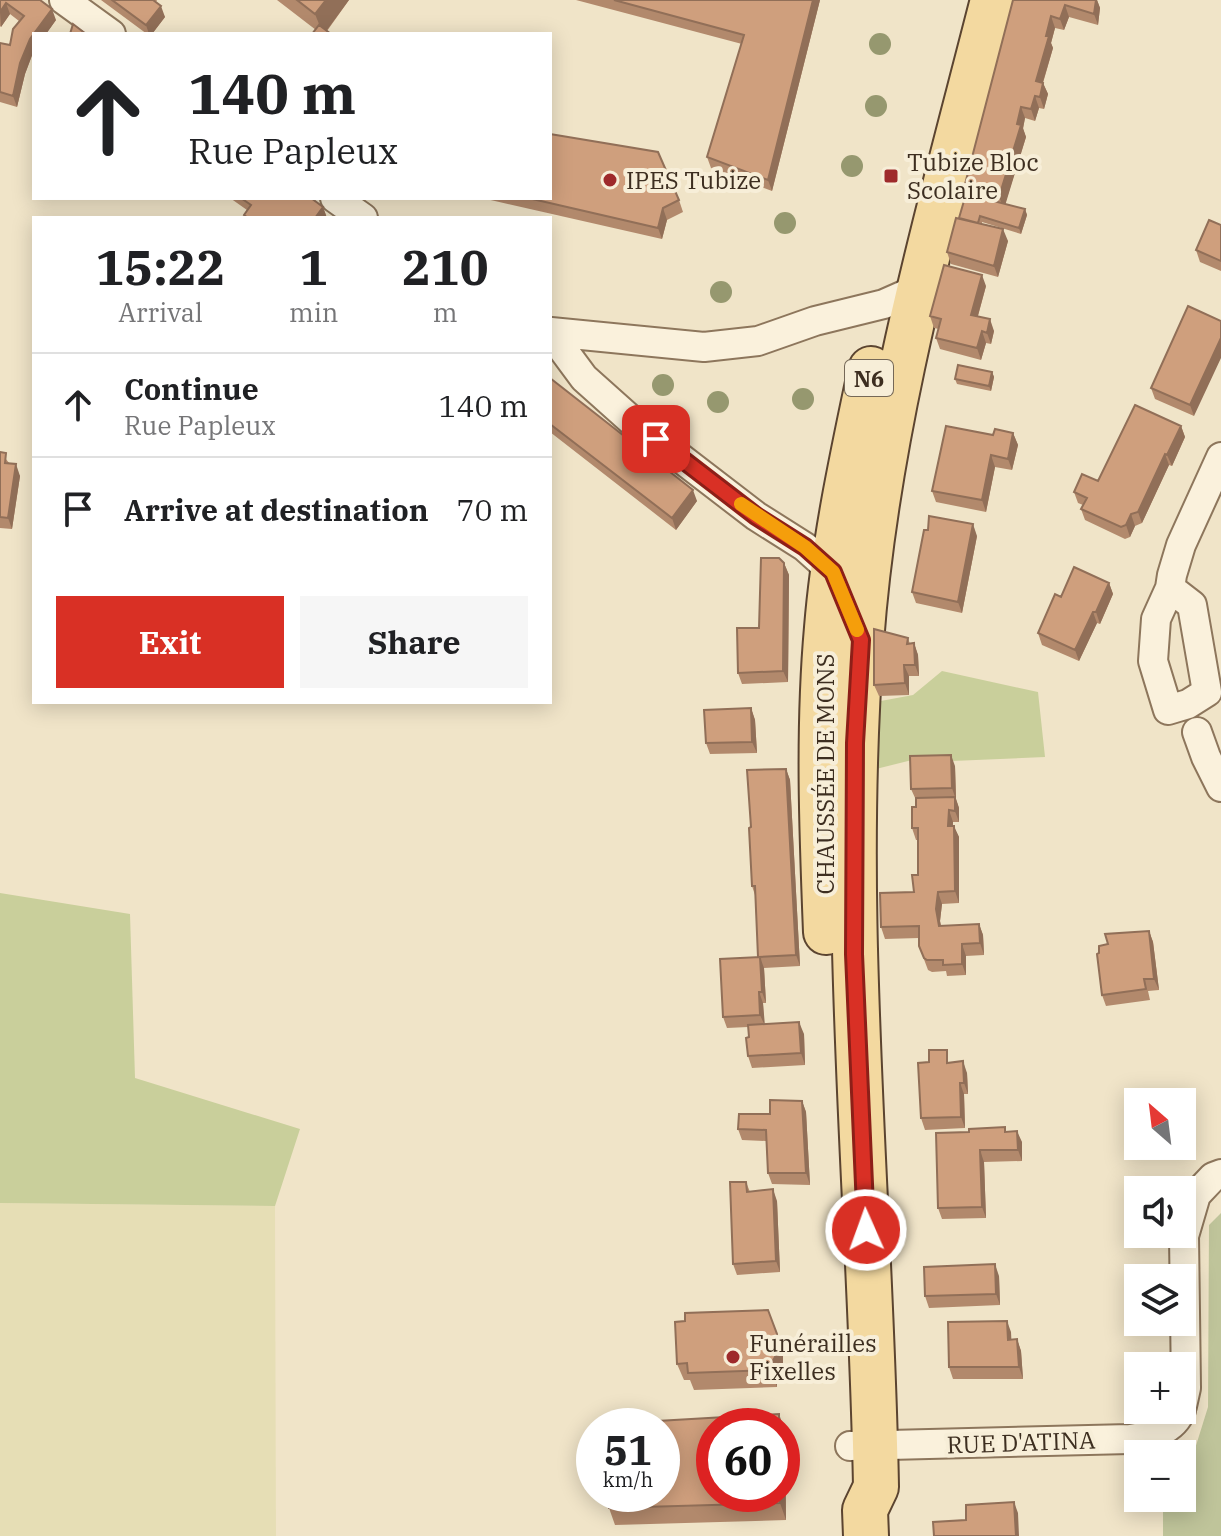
<!DOCTYPE html>
<html lang="en">
<head>
<meta charset="utf-8">
<style>
	body { margin:0; font-family:"IBM Plex Serif",serif; background:#f6f6f6; color:#202124; height:100vh; display:flex; flex-direction:column; font-size:30px; white-space:nowrap }
	* { box-sizing:border-box; margin:0 }
	p { font-size:26px; color:#757577 }
	.icon { flex:none; width:44px; height:44px; fill:none; stroke:currentColor; stroke-width:2; stroke-linecap:round; stroke-linejoin:round }
	.map { position:relative; flex:1; overflow:hidden }
	.sheet { position:absolute; left:32px; top:216px; width:520px; height:488px; display:flex; flex-direction:column; background:#fff; border-radius:0px; box-shadow:0 4px 20px #0003 }
	.sheet>* { flex:none }
	.top-card { position:absolute; left:32px; top:32px; width:520px; height:168px; border-radius:0px; box-shadow:0 4px 20px #0003; background:#fff; color:#202124; overflow:hidden }
	.needle { width:52px; rotate:332deg }
	.fabs { position:absolute; left:1124px; top:1088px; display:grid; gap:16px }
	.fabs a { display:grid; place-items:center; width:72px; height:72px; border-radius:0px; background:#fff; box-shadow:0 4px 20px #0003; font-size:40px }
	.speed { position:absolute; left:576px; top:1408px; display:flex; gap:16px; font-size:40px; font-weight:700; text-align:center }
	.speed>* { display:grid; place-content:center; width:104px; height:104px; border-radius:50%; background:#fff; box-shadow:0 4px 20px #0003; line-height:1 }
	.speed small { font-size:20px; font-weight:400 }
	.speed .limit { border:12px solid #d22; background:#fff; color:#111 }
	.pin { position:absolute; display:grid; place-items:center; width:68px; height:68px; color:#fff; margin:-34px; border-radius:16px; box-shadow:0 4px 12px #0006 }
	.me { position:absolute; width:88px; margin:-44px; rotate:358deg; stroke-linejoin:round; filter:drop-shadow(0 0 6px #0008) }
	.turn { display:flex; align-items:center; gap:28px; height:168px; padding:0 24px; font-size:36px }
	.turn .icon { width:104px; height:104px; stroke-width:2.5 }
	.turn b { display:block; font-size:56px; line-height:68px }
	.eta { display:flex; justify-content:space-evenly; align-items:center; height:136px; text-align:center }
	.eta b { font-size:48px; font-weight:700; line-height:56px }
	.cta { display:flex; gap:16px; margin-top:auto; padding:16px 24px }
	.cta a { flex:1; height:92px; border-radius:0px; background:#d93025; color:#fff; font-size:32px; font-weight:700; line-height:92px; text-align:center }
	.cta a+a { background:#f6f6f6; color:#202124 }
	ul { padding:0; list-style:none }
	li { display:flex; align-items:center; gap:24px; height:104px; padding:0 24px; border-top:2px solid #e0e0e0 }
	li div { flex:1 }
	li b { display:block; font-size:30px }
	li em { font-style:normal }
	.map>svg:first-child { display:block }
	.farmland { fill:#e6deb5 }
	.green { fill:#c9cf9b }
	.cemetery { fill:#bfc49a }
	.lines { fill:none; stroke-linecap:round; stroke-linejoin:round }
	.minor-casing { stroke:#8d765c; stroke-width:32 }
	.primary-casing { stroke:#5b4430; stroke-width:48 }
	.minor { stroke:#faf1dc; stroke-width:28 }
	.primary { stroke:#f3d9a0; stroke-width:44 }
	.tree { fill:#96986f }
	.wall { fill:#b2896c }
	.shaded-wall { fill:#916f58 }
	.building { fill:#cf9f7d; stroke:#916f58; stroke-width:2 }
	.route-casing { stroke:#8d1f18; stroke-width:20 }
	.route { stroke:#d93025; stroke-width:14 }
	.slow { stroke:#f59e0b; stroke-width:14 }
	.poi-dot { fill:#9e2a2b; stroke:#f7eed8; stroke-width:3 }
	.labels { text-anchor:middle; dominant-baseline:central; stroke-width:8; stroke-linejoin:round; paint-order:stroke }
	.shield { fill:#f7eed8; stroke:#756857; stroke-width:2 }
	.shield-label { font-size:22px; font-weight:bold; fill:#3d2e20 }
	.poi-label { font-size:24px; fill:#3d2e20; stroke:#f7eed8; text-anchor:start }
	.street-label { font-size:24px; fill:#3d2e20; stroke:#f7eed8 }
</style>
</head>
<body>
<div class="map">
<svg width="1221" height="1536" viewBox="0 0 1221 1536">
	<rect width="100%" height="100%" fill="#f0e4c8"/>
	<path class="farmland" d="M0 1203 275 1206 276 1536H0Z"/>
	<path class="green" d="M942 671 1038 692 1045 757 952 761 912 760 876 769 870 703 913 695Z
		M0 893 130 914 135 1078 300 1129 275 1206 0 1203Z"/>
	<path class="cemetery" d="M1221 1213V1536H1163V1498H1182V1456L1194 1452 1208 1407 1209 1225Z"/>
	<g class="lines">
		<defs>
			<path id="minor" d="M64 0 111 34
				M335 198 363 218
				M550 332 584 378 631 420 756 516 805 547 833 572 836 580
				M551 332 704 347 758 341 815 321 884 304 918 289
				M1170 588 1192 605 1207 692 1188 704 1168 710 1153 661 1156 619 1170 588 1172 575 1181 545 1221 457
				M1197 732 1206 757 1221 787
				M1182 1406 1186 1388 1184 1236 1196 1195 1213 1177 1221 1174
				M850 1446 1130 1439C1150 1436 1174 1431 1181 1410"/>
			<path id="primary" d="M826 932C822 831 818 729 827 628 834 541 853 454 871 369
				M866 1536 865 1510 876 1487C871 1205 840 924 861 642 877 423 939 212 993 0"/>
		</defs>
		<use href="#minor" class="minor-casing"/>
		<use href="#primary" class="primary-casing"/>
		<use href="#minor" class="minor"/>
		<use href="#primary" class="primary"/>
	</g>
	<g class="tree">
		<circle cx="880" cy="44" r="11"/>
		<circle cx="876" cy="106" r="11"/>
		<circle cx="852" cy="166" r="11"/>
		<circle cx="785" cy="223" r="11"/>
		<circle cx="721" cy="292" r="11"/>
		<circle cx="663" cy="385" r="11"/>
		<circle cx="803" cy="399" r="11"/>
		<circle cx="718" cy="402" r="11"/>
	</g>
	<path class="wall" d="M0 0 56 20 46 34H34V50L25 74 17 107 0 102V43L10 45 19 21 10 14 1 27 0 26Z
		M101 0H157L156 2 165 17 152 34H147Z
		M277 0H349L327 31 316 30Z
		M576 0H820L772 191 711 168 707 157 742 44Z
		M1013 0H1097L1100 8 1098 25 1069 17 1064 30 1055 28 1051 43 1053 48 1043 83 1048 94 1044 109 1039 108 1035 121 1025 118 1023 129 1026 137 1005 204 1025 209 1027 215 1021 234 982 222V224L1008 241 998 277 951 264 947 252 959 218 966 194 964 188Z
		M230 198H311L323 207 327 218H245L244 215 247 210Z
		M482 198 679 200 683 212 667 220 662 239Z
		M1221 225V271L1200 262 1196 250Z
		M986 286 978 316 994 331 991 344 986 343 981 360 940 349 936 338 939 329 934 328 930 316Z
		M1188 306 1194 416 1155 399 1151 388Z
		M992 372 994 377 991 391 957 384 955 379Z
		M550 378 697 501 676 530 550 432Z
		M1181 426 1185 437 1172 466 1169 465 1142 523 1135 526 1130 537 1125 539 1085 520 1081 509 1083 505 1078 503 1074 492 1098 481Z
		M1013 433 1018 445 1012 470 995 467 986 512 936 502 932 491 993 435Z
		M0 452 20 476 12 529 0 528Z
		M977 536 962 613 916 603 912 592Z
		M784 563 789 575 788 682 742 684 738 673 759 628Z
		M1109 583 1113 594 1100 624 1097 623 1079 661 1042 645 1038 633 1061 597Z
		M908 638 910 644 914 643 918 655 919 676H909V695L879 696 874 685Z
		M751 708 755 720 757 753 710 754 706 743Z
		M955 766 956 799 959 808V822H953V826L959 837V903L942 904 940 921 941 926 979 924 983 935 984 955 966 956V975L947 976 946 971 932 972 928 970 919 946V938L885 939 881 927 914 892 918 875V840H916L912 828 916 807V800L911 789Z
		M786 769 790 780 800 966 764 968 766 1003H763L764 1024 804 1034 805 1065 752 1068 748 1056V1027L727 1028 723 1017 758 957 755 895 752 886 751 827Z
		M1149 931 1153 942 1159 990 1148 991 1150 1000 1106 1006 1102 995 1099 953 1108 944Z
		M951 1062 967 1073 968 1094H964L965 1128 925 1130 921 1118Z
		M802 1101 806 1112 810 1185 772 1184 768 1173 766 1141 742 1140 738 1129Z
		M1006 1132 1022 1142V1161L984 1162 986 1218 942 1219 938 1208 936 1133Z
		M746 1182 750 1192 777 1201 780 1272 737 1275 733 1264Z
		M999 1276 1000 1305 929 1308 925 1296Z
		M1011 1332V1340L1017 1339 1021 1351 1023 1379H953L949 1367Z
		M783 1351V1364L781 1374 777 1383V1387L694 1390 690 1380H684L677 1364Z
		M785 1431 786 1520 615 1525 609 1508Z"/>
	<path class="shaded-wall" d="M326 0H349L324 34H323L315 14Z
		M813 0H820L772 191 768 180Z
		M1096 0H1097L1100 8 1098 25 1094 14Z
		M6 3 10 14 1 27 0 12Z
		M1065 5 1069 17 1064 30 1060 19Z
		M161 6 165 17 152 34H149L146 25Z
		M52 9 56 20 46 34H34V50L25 74 17 107 13 96 20 63 30 39Z
		M1051 16 1055 28 1051 43 1053 48 1040 92 1036 81 1046 36Z
		M1043 83 1048 94 1044 109 1040 97Z
		M1035 96 1039 108 1035 121 1031 109Z
		M1021 107 1025 118 1023 128 1026 137 1004 209 999 197Z
		M323 207 327 218H315Z
		M663 208 667 220 662 239 658 228Z
		M1025 209 1027 215 1021 234 1019 228Z
		M1003 229 1008 241 998 277 994 266Z
		M982 275 986 286 975 326 971 315Z
		M990 319 994 331 991 344 987 333Z
		M982 331 986 343 981 360 977 348Z
		M1221 338V358L1194 416 1190 405Z
		M992 372 994 377 991 391 989 386Z
		M1181 426 1185 437 1172 466 1167 455Z
		M1013 433 1018 445 1012 470 1008 459Z
		M1165 454 1169 465 1142 523 1138 512Z
		M991 455 995 467 986 512 982 500Z
		M16 464 20 476 12 529 8 518Z
		M693 490 697 501 676 530 672 518Z
		M1131 514 1135 526 1130 537 1126 525Z
		M973 524 977 536 962 613 958 602Z
		M784 563 789 575 788 682 783 671Z
		M1109 583 1113 594 1100 624 1096 612Z
		M1093 612 1097 623 1079 661 1075 650Z
		M914 643 918 655 919 676 915 665Z
		M904 665 909 676V695L905 683Z
		M751 708 755 720 757 753 752 742Z
		M951 755 955 766 956 799 959 808V822L955 811V797L952 788Z
		M786 769 790 780 800 966 796 955Z
		M949 810 953 822 952 837 948 826Z
		M954 826 959 837V903L955 891Z
		M938 892 942 904 940 921 943 937 939 926 936 909Z
		M979 924 983 935 984 955 980 943Z
		M1149 931 1153 942 1159 990 1154 979Z
		M962 944 966 956V975L962 964Z
		M760 957 764 968 766 1003 762 992Z
		M759 992 763 1003 765 1026 760 1015Z
		M799 1022 804 1034 805 1065 801 1053Z
		M963 1061 967 1073 968 1094 964 1083Z
		M960 1083 964 1094 965 1128 961 1117Z
		M802 1101 806 1112 810 1185 806 1173Z
		M1017 1131 1022 1142V1161L1018 1150Z
		M980 1150 984 1162 986 1218 982 1207Z
		M773 1189 777 1201 780 1272 776 1261Z
		M995 1264 999 1276 1000 1305 996 1294Z
		M1007 1321 1011 1332 1012 1352 1008 1340Z
		M777 1334 783 1351V1364L781 1374 777 1383V1387L770 1366Z
		M1017 1339 1021 1351 1023 1379 1019 1367Z
		M779 1414 785 1431 786 1520 780 1503V1494H782V1426H779Z
		M1014 1502 1018 1513 1019 1536H1016Z"/>
	<path class="building" d="M0 0H40L52 9 30 39 20 63 13 96 0 92V43L10 45 13 29 24 16 6 3 0 12Z
		M112 0H153L161 6 146 25Z
		M297 0H326L315 14Z
		M614 0H813L768 180 707 157 744 35Z
		M1013 0H1096L1094 14 1065 5 1060 19 1051 16 1046 36H1049L1036 81 1043 83 1040 97 1035 96 1031 109 1021 107 1017 124 1021 125 999 197 964 188Z
		M73 24 86 34H70Z
		M319 25 331 34H312Z
		M550 134 658 152 679 200 663 208 658 228 528 198H550Z
		M966 194 1025 209 1019 228 980 216 978 223 959 218Z
		M241 198H311L323 207 315 218H248L244 215 251 205Z
		M956 218 1003 229 994 266 947 252Z
		M1209 220 1221 225V261L1196 250Z
		M944 265 982 275 971 315 990 319 987 333 982 331 977 348 936 338 941 319 930 316Z
		M1188 306 1221 321V338L1190 405 1151 388Z
		M958 365 992 372 989 386 955 379Z
		M550 378 693 490 672 518 550 424Z
		M1135 405 1181 426 1167 455 1165 454 1138 512 1131 514 1126 525 1121 527 1081 509 1087 498 1074 492 1082 474 1098 481Z
		M946 426 993 435 995 429 1013 433 1008 459 991 455 982 500 932 491Z
		M0 452 6 453 5 463 16 464 8 518 0 517Z
		M929 516 973 524 958 602 912 592 924 530H928Z
		M761 558H779L784 563 783 671 738 673 737 628H759Z
		M1074 567 1109 583 1096 612H1093L1075 650 1038 633 1055 594 1061 597Z
		M874 629 908 638 907 644 914 643 915 665H904L905 683 874 685Z
		M751 708 752 742 706 743 704 710Z
		M951 755 952 788 911 789 910 756Z
		M786 769 796 955 758 957 755 886H752L749 828 751 827 747 770Z
		M955 797V811L949 810 948 826H954L955 891 938 892 936 909 939 926 979 924 980 943 962 944V964L943 965V960H927L924 958 919 946V926L881 927 880 893 914 892 912 875H918V828H912V807H916V798Z
		M1149 931 1154 979H1144L1146 989 1102 995 1097 954 1099 953V946L1108 944 1105 934Z
		M760 957 762 992H759L760 1015 723 1017 720 959Z
		M799 1022 801 1053 748 1056 746 1038 749 1037 748 1025Z
		M929 1050H947V1063L963 1061 964 1083H960L961 1117 921 1118 918 1063 929 1062Z
		M770 1100 802 1101 806 1173H768L766 1130 738 1129 739 1114H770Z
		M1005 1127V1132L1017 1131 1018 1150H980L982 1207 938 1208 936 1133 969 1132V1129Z
		M730 1182H746L747 1192 773 1189 776 1261 733 1264Z
		M995 1264 996 1294 925 1296 924 1267Z
		M768 1310 777 1334V1347L775 1357 770 1366 771 1370 688 1373 687 1363 677 1364 675 1322 685 1321V1313Z
		M1007 1321 1008 1340 1017 1339 1019 1367H949L948 1322Z
		M779 1414V1426H714V1494H780V1503L609 1508V1494H662V1426H606V1424Z
		M1014 1502 1016 1536H934L933 1522 966 1520V1505Z"/>
	<g class="lines">
		<defs>
			<path id="route" d="M656 439 756 516 805 547 833 572 861 640 855 743 854 954 866 1230"/>
		</defs>
		<use href="#route" class="route-casing"/>
		<use href="#route" class="route"/>
		<path class="slow" d="M741 504 805 547 833 572 857 630"/>
	</g>
	<g class="poi-dot">
		<rect x="883" y="168" width="16" height="16" rx="4"/>
		<circle cx="610" cy="180" r="8"/>
		<circle cx="733" cy="1357" r="8"/>
	</g>
	<g class="labels">
		<rect class="shield" x="845" y="360" width="48" height="36" rx="6"/>
		<g class="shield-label">
			<text x="869" y="378">N6</text>
		</g>
		<g class="poi-label">
			<text x="907" y="162">Tubize Bloc<tspan x="907" dy="28">Scolaire</tspan></text>
			<text x="626" y="180">IPES Tubize</text>
			<text x="749" y="1343">Funérailles<tspan x="749" dy="28">Fixelles</tspan></text>
		</g>
		<g class="street-label">
			<text transform="translate(825 774) rotate(-90)">CHAUSSÉE DE MONS</text>
			<text transform="translate(1021 1442) rotate(-2)">RUE D'ATINA</text>
		</g>
	</g>
</svg>
<div class="fabs">
<a><svg class="needle" viewBox="-14 -14 28 28"><path d="M0-13l5 13h-10z" fill="#e53935"/><path d="M0 13l5-13h-10z" fill="#757577"/></svg></a>
<a><svg class="icon" aria-label="sound" viewBox="0 0 24 24"><path d="M4 9h4l5-4v14l-5-4H4zM17 9q2 3 0 6"/></svg></a>
<a><svg class="icon" aria-label="layers" viewBox="0 0 24 24"><path d="M12 4l9 5-9 5-9-5zM3 14l9 5 9-5"/></svg></a>
<a>+</a>
<a>−</a>
</div>
<div class="speed"><div>51<small>km/h</small></div><div class="limit">60</div></div>
<div class="pin" style="left:656px;top:439px;background:#d93025"><svg class="icon" aria-label="arrive" viewBox="0 0 24 24"><path d="M6 21V4h12l-3 4 3 4H6"/></svg></div>
<svg class="me" style="left:866px;top:1230px" viewBox="-20 -20 40 40"><circle r="17" fill="#d93025" stroke="#fff" stroke-width="3"/><path d="M0-11L8 9 0 5-8 9z" fill="#fff"/></svg>
<div class="top-card">
<div class="turn"><svg class="icon" aria-label="ahead" viewBox="0 0 24 24"><path d="M12 20V5M6 11l6-6 6 6"/></svg><div><b>140 m</b>Rue Papleux</div></div>
</div>
<section class="sheet">
<div class="eta">
<div><b>15:22</b><p>Arrival</p></div>
<div><b>1</b><p>min</p></div>
<div><b>210</b><p>m</p></div>
</div>
<ul>
<li><svg class="icon" aria-label="ahead" viewBox="0 0 24 24"><path d="M12 20V5M6 11l6-6 6 6"/></svg><div><b>Continue</b><p>Rue Papleux</p></div><em>140 m</em></li>
<li><svg class="icon" aria-label="arrive" viewBox="0 0 24 24"><path d="M6 21V4h12l-3 4 3 4H6"/></svg><div><b>Arrive at destination</b></div><em>70 m</em></li>
</ul>
<div class="cta"><a>Exit</a><a>Share</a></div>
</section>
</div>
</body>
</html>
